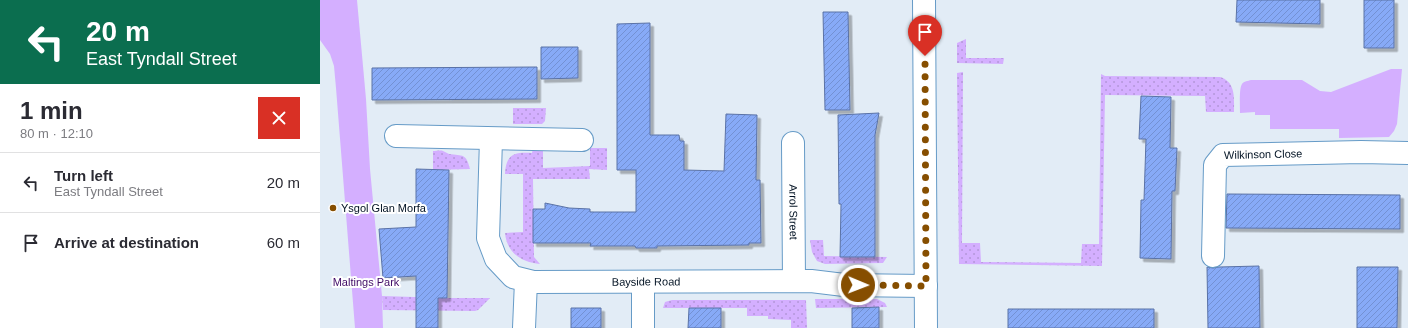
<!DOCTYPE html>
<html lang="en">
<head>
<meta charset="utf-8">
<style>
	body { margin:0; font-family:Helvetica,sans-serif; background:#f2f2f3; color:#2b2b33; height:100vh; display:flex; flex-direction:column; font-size:15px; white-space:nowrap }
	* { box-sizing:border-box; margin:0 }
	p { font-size:13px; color:#7c7c81 }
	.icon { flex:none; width:22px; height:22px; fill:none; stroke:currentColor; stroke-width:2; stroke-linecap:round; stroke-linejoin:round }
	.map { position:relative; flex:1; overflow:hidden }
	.details { display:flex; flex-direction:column; background:#fff; width:320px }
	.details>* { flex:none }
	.hud { background:#0b6e4f; color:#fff; overflow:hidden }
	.pin { position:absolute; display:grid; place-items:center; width:34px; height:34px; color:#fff; margin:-41px -17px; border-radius:50% 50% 50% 0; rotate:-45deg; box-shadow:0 0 4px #0007 }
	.pin .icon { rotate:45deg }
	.me { position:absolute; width:44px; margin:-22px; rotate:91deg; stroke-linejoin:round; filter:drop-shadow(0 0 3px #0008) }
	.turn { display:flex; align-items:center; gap:14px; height:84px; padding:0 20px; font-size:18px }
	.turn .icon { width:52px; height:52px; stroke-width:2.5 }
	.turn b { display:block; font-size:28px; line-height:34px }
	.round { display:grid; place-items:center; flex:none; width:42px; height:42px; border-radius:0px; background:#f2f2f3 }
	.head { display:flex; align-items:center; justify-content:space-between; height:68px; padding:0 20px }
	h1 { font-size:24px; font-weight:800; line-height:30px }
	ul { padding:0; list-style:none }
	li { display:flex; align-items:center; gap:12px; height:60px; padding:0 20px; border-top:1px solid #e1e1e2 }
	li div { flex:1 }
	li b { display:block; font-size:15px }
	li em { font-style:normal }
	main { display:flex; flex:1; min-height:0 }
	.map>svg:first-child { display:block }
	.grass { fill:url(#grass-dots) }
	.park { fill:#d4afff }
	.building { fill:url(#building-hatch); stroke:#5a72a6; filter:url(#shadow) }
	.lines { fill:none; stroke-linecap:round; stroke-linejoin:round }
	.minor-casing { stroke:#669bc7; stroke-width:24 }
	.minor { stroke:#fff; stroke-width:22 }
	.route { stroke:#864e00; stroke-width:7; stroke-dasharray:0 12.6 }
	.poi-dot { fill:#864e00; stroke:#fff; stroke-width:1.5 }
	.labels { text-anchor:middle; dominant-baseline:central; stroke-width:4; stroke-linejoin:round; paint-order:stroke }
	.street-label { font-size:11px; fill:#012; stroke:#fff }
	.poi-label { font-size:11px; fill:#012; stroke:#fff; text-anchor:start }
	.park-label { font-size:11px; fill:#400b66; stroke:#fff }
</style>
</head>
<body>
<main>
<section class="details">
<div class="hud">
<div class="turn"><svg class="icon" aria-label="left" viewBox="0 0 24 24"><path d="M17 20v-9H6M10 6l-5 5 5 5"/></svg><div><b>20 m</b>East Tyndall Street</div></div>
</div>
<div class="head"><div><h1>1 min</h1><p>80 m · 12:10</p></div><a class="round" style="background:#d93025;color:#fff"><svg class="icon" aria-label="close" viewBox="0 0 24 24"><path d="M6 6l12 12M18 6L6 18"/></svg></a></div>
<ul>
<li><svg class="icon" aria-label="left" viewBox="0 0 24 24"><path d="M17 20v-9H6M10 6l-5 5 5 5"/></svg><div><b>Turn left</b><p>East Tyndall Street</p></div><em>20 m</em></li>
<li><svg class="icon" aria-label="arrive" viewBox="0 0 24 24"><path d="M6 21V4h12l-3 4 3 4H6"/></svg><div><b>Arrive at destination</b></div><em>60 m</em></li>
</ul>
</section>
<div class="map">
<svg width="1088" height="328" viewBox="0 0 1088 328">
	<defs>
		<pattern id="grass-dots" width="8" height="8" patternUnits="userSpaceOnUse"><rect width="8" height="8" fill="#d4afff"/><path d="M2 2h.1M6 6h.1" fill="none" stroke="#b496da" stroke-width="1.8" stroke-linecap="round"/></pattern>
		<pattern id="building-hatch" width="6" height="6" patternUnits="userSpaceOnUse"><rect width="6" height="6" fill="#87aaf7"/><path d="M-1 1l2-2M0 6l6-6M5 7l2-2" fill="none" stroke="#7391d3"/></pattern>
		<filter id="shadow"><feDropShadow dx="3.5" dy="3.5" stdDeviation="0" flood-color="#0004"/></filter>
	</defs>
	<rect width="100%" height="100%" fill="#e2ecf6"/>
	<path class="grass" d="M646 39V58H684L683 64 637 63V43Z
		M643 72 642 243H660L661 262 761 263 762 244H779L781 74 785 76 900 77C916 82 914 98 914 112H886L885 96 785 95 782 266 639 264 637 73Z
		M193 108H226L225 121 222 124H193Z
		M213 148 223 149V168L270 166V148H287V170L269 169 270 179H213L214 257 220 264C201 262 187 253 185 233L203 232V174H185C186 154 194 152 212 153Z
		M113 151C116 151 121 150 123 151 125 152 127 153 129 154 143 156 146 153 150 169L113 170Z
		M490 240H503L504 256 567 257 563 263 505 264 497 261 492 252Z
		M62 296 127 298H170L158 310 155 311 63 310Z
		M495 299H557L565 303 567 307 496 308Z
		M352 300H486L487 328H471V320L448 319V316H427V308H343L345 302Z"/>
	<path class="park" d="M0 0H37L46 99 50 169 62 296 63 328H35L16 88 14 66 10 54 0 40Z
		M1071 69H1082L1077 124 1074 131 1069 137 1019 138V129H950V115H935V112L920 113C920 106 919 88 922 84 924 81 928 81 931 80H982L1000 91 1011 92Z"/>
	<path class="building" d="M917 0H1000V24L916 22Z
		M1044 0H1074V48H1044Z
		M503 12H528L530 110H505Z
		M330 23V135H359L360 141H364V170L404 171 406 114 437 115 436 180H440L441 243H429V245L337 246V248H316L315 246H270L271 243H213V209H225V203L249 208 270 209V212H316V170H297V24Z
		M221 47H258V78L221 79Z
		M217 67V99L52 100V68Z
		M821 96 851 97 850 148H857L855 191H852L851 259 820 258 821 200H824L826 139H819Z
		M559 113 555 135V257H520L521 204H519L518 115Z
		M96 169 129 170 127 298H118V328H96V276L63 278 59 229 96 227Z
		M907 194 1080 195V229L906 228Z
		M939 266 940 328H888L887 267 893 268 899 267Z
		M1037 267H1078L1077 328H1037Z
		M559 307V328H532V308Z
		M251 308H281V328H251Z
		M369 308H401V328H368Z
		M688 309H834V328H688Z"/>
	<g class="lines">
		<defs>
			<g id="minor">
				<path d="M604 0 606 328"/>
				<path d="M76 136 262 140"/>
				<path id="s1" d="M171 139 168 238 176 259 193 277 213 282 491 281 524 285 606 286"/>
				<path id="s2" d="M473 143 474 281"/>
				<path id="s3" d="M893 256 895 165 903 155 1041 152 1088 153"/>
				<path d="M323 283V328"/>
				<path d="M204 328 206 281"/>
			</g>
		</defs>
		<use href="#minor" class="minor-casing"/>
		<use href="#minor" class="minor"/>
	</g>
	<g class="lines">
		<path class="route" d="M538 285 606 286 605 56"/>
	</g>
	<circle class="poi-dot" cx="13" cy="208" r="4"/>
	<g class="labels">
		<g class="street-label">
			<text stroke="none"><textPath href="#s3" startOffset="144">Wilkinson Close</textPath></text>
			<text stroke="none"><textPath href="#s2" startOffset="69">Arrol Street</textPath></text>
			<text stroke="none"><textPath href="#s1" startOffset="280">Bayside Road</textPath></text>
		</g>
		<g class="poi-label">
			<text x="21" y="208">Ysgol Glan Morfa</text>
		</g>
		<g class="park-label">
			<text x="46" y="282">Maltings Park</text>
		</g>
	</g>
</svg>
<div class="pin" style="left:605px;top:56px;background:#d93025"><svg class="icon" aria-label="arrive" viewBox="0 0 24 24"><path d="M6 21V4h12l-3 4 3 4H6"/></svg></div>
<svg class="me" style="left:538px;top:285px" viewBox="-20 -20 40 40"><circle r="17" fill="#864e00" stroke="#fff" stroke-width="3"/><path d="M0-11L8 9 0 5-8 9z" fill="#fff"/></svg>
</div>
</main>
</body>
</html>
